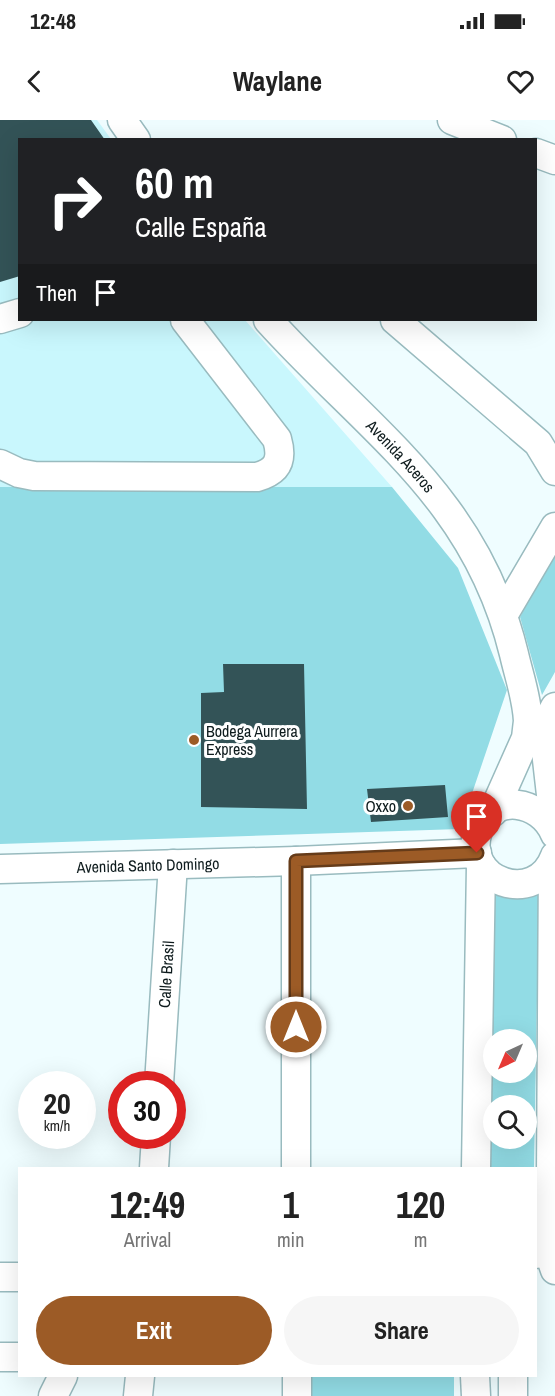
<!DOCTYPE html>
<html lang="en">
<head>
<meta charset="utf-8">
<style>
	body { margin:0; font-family:"Archivo Narrow",sans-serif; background:#f6f6f6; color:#222; height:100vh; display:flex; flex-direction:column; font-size:22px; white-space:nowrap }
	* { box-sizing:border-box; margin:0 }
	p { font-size:20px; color:#767676 }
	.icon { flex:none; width:33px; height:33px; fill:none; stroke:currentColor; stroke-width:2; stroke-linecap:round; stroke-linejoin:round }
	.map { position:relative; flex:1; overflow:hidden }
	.drawer { position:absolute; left:18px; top:1047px; width:519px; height:210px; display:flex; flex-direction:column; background:#fff; border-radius:0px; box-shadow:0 6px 24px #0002 }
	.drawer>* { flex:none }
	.top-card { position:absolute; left:18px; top:18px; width:519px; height:183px; border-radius:0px; box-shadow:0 6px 24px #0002; background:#202124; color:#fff; overflow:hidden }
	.needle { width:39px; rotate:224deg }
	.controls { position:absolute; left:483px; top:909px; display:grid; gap:12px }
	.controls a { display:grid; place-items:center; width:54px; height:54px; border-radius:50%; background:#fff; box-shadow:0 6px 24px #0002; font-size:30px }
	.speed { position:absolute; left:18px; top:951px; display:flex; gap:12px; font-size:30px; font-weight:700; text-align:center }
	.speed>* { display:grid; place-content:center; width:78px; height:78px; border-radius:50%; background:#fff; box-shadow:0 6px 24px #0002; line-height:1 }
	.speed small { font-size:15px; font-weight:400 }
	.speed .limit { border:9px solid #d22; background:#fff; color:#111 }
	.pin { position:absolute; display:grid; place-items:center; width:51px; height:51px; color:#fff; margin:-62px -26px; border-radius:50% 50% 50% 0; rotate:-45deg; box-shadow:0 0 6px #0007 }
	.pin .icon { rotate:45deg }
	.me { position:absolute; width:66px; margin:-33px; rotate:0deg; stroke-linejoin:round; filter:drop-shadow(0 0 4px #0008) }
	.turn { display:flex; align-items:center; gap:21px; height:126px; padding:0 18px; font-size:27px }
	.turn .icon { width:78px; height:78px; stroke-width:2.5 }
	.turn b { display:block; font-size:42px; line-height:51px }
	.then { display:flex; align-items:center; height:57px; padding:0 18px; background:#0003; gap:12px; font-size:22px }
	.eta { display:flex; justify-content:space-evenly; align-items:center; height:102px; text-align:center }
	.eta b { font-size:36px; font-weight:800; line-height:42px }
	.action { display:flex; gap:12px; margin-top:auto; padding:12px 18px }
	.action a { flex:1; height:69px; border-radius:36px; background:#9c5b26; color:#fff; font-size:24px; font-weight:800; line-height:69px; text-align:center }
	.action a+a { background:#f6f6f6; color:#222 }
	.status { display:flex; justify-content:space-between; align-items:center; height:42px; padding:0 30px; background:#fff; direction:ltr }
	.status svg { height:16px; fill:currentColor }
	header { display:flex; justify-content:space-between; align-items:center; height:78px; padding:0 18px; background:#fff; font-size:27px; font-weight:800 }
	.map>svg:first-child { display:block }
	.built { fill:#c9f7fd }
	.green { fill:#92dce5; fill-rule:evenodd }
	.building { fill:#335357 }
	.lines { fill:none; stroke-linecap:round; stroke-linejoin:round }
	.minor-casing { stroke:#99bbbf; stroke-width:31 }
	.minor { stroke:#fff; stroke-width:28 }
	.route-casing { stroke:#653b19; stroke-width:15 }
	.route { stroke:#9c5b26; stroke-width:10 }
	.poi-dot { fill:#9c5b26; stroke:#fff; stroke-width:2 }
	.labels { text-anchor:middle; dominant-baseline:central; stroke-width:6; stroke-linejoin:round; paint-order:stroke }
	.street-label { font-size:16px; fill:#0e1b1d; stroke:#fff }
	.poi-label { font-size:16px; fill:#0e1b1d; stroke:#fff; text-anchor:start }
</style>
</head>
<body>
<div class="status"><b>12:48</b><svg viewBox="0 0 49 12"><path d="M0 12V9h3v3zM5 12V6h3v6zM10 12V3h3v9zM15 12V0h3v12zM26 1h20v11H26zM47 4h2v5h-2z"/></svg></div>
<header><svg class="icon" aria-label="back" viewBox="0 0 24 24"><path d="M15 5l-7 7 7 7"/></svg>Waylane<svg class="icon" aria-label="heart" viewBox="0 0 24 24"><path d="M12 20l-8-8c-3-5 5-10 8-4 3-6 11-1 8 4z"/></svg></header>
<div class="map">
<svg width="555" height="1276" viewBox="0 0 555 1276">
	<rect width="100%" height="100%" fill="#effdff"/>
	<path class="built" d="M0 0H97L111 19 20 20V200H245L392 367H0Z"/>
	<path class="green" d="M0 367H392L458 448 507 570 460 709 0 724Z
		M555 431V552L542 575 520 497Z
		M539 770 534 1048H486L490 773ZM494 920H526V952H494ZM494 986H526V1018H494Z
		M307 1256H454V1276H307Z"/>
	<path class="building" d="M0 0H91L105 20H20V156L0 162Z
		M223 544H304L307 689 201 687V573L224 572Z
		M445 665 448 697 371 702 367 669Z"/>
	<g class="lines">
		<defs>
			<g id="minor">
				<path d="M122 0 136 20"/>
				<path d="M452 0 502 20"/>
				<path d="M536 33 555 40"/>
				<path d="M0 199 20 193"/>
				<path id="s1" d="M268 200C369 312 476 377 514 534 519 556 527 578 528 601L526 618 493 692"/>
				<path d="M395 200 538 323 555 351"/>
				<path d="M0 344 19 353 34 356 257 357C278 351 283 340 277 319L185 200"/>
				<path d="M504 494 555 407"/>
				<path d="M555 587 545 606V622L555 710"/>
				<path d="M555 714C541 680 492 671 478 711 461 761 536 788 555 736"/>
				<path id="s2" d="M0 749 296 741 477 733"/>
				<path id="s3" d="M159 964 173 744"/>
				<path d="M154 1048 156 1016"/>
				<path d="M296 1048V741"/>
				<path d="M476 1048 481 745"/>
				<path d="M543 1115 555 1150"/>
				<path d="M536 1134 548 1088 551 1054 553 742"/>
				<path d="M0 1157H20"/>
				<path d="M0 1237H20"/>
				<path d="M297 1256V1276"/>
				<path d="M475 1256 476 1276"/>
				<path d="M53 1276 63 1256"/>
				<path d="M138 1276 140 1256"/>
				<path d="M513 1276V1256"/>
			</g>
		</defs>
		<use href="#minor" class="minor-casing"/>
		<use href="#minor" class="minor"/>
	</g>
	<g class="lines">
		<defs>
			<path id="route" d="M296 907V741L477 733"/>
		</defs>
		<use href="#route" class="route-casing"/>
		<use href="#route" class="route"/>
	</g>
	<g class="poi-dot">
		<circle cx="194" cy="620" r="6"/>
		<circle cx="408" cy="686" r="6"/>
	</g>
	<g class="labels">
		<g class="street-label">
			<text stroke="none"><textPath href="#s1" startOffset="190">Avenida Aceros</textPath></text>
			<text stroke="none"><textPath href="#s2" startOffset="148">Avenida Santo Domingo</textPath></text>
			<text stroke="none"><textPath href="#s3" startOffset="110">Calle Brasil</textPath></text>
		</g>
		<g class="poi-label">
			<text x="206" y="611">Bodega Aurrera<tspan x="206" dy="18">Express</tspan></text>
			<text x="396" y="686" text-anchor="end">Oxxo</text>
		</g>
	</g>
</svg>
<div class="controls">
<a><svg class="needle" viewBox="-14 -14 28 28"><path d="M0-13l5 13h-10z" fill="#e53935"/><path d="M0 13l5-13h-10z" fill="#767676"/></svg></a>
<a><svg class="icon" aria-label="search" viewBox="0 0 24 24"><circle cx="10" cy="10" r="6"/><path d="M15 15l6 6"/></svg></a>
</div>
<div class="speed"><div>20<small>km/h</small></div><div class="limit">30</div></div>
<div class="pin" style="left:477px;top:733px;background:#d93025"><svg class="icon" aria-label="arrive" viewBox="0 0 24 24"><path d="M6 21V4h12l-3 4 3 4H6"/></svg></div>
<svg class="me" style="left:296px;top:907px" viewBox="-20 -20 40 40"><circle r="17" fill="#9c5b26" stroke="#fff" stroke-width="3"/><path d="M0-11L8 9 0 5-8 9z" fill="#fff"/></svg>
<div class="top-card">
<div class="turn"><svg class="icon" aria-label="right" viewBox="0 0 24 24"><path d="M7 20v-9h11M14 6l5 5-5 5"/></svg><div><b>60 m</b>Calle España</div></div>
<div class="then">Then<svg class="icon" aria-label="arrive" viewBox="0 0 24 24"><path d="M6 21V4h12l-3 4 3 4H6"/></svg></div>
</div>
<section class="drawer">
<div class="eta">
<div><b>12:49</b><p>Arrival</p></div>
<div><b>1</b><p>min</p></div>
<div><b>120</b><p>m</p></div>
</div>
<div class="action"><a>Exit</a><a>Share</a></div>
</section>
</div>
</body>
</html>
